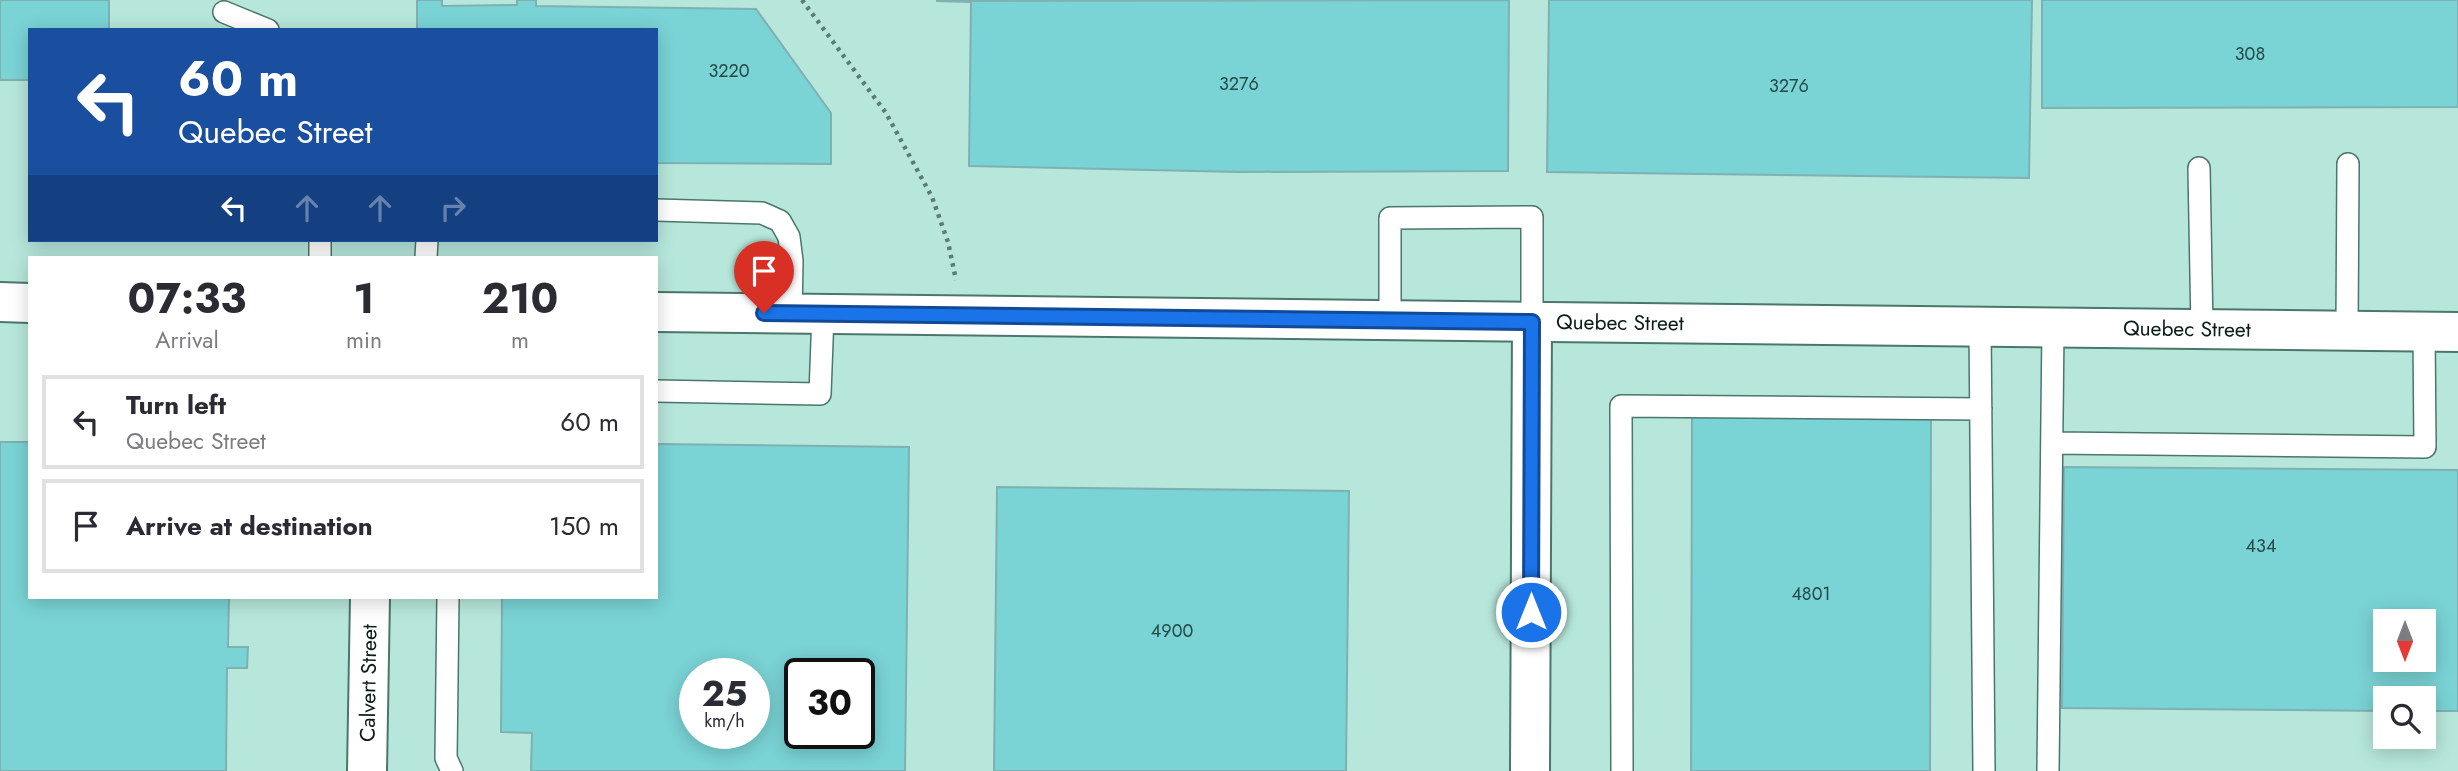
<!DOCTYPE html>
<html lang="en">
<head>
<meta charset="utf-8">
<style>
	body { margin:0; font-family:Jost,sans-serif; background:#f2f2f3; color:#2b2b33; height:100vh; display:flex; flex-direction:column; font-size:26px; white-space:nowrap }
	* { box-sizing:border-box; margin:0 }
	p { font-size:23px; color:#7c7c81 }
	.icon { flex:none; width:38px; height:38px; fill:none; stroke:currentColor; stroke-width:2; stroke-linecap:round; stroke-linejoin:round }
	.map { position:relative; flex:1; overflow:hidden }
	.side { position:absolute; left:28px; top:256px; width:630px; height:343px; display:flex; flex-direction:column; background:#fff; border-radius:0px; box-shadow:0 4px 18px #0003 }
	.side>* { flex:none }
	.banner { position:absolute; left:28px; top:28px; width:630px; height:214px; border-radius:0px; box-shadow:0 4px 18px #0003; background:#1a4fa0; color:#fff; overflow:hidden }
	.needle { width:46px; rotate:180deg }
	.fabs { position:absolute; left:2373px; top:609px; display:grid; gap:14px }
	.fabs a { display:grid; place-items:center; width:63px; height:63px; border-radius:0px; background:#fff; box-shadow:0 4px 18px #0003; font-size:35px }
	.speed { position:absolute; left:679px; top:658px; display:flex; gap:14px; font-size:35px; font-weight:700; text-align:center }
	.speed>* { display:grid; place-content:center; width:91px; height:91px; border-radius:50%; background:#fff; box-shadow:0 4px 18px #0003; line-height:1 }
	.speed small { font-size:18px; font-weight:400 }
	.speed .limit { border:4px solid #111; border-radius:10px; background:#fff; color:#111 }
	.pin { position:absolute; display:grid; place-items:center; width:60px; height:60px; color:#fff; margin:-72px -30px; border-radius:50% 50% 50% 0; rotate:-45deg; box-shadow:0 0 7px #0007 }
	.pin .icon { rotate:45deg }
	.me { position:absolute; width:77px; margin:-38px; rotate:0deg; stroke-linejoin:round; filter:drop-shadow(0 0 5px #0008) }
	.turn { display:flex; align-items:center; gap:24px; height:147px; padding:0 35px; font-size:32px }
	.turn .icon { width:91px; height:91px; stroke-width:2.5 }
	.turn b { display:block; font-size:49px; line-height:60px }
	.lanes { display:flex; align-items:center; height:66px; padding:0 35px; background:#0003; justify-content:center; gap:35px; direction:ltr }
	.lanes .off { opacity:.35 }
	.eta { display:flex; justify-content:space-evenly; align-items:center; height:119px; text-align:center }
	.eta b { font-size:42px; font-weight:700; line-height:49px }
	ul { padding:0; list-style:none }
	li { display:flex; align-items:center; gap:21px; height:94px; margin:0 14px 10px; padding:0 21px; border:4px solid #e1e1e2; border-radius:0px }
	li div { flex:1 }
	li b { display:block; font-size:26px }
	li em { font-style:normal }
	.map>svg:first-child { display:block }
	.building { fill:#7ad3d5; stroke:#7fb0b2; stroke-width:2; fill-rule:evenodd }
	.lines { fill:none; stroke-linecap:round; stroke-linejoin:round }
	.lane-casing { stroke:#4a766c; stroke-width:24 }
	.street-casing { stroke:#4a766c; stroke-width:42 }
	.path { stroke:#5b7c74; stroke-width:4.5; stroke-dasharray:3.5 5; stroke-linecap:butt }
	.lane { stroke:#fff; stroke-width:21 }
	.street { stroke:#fff; stroke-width:38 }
	.route-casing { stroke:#114b97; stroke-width:18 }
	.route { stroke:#1a73e8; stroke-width:12 }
	.labels { text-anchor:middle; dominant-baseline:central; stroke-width:6; stroke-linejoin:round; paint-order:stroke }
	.number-label { font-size:18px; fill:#254a47 }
	.street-label { font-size:21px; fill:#091c18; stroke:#b7e7db }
</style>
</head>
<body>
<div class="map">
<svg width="2458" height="771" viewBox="0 0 2458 771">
	<rect width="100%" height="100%" fill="#b7e7db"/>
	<path class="building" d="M0 0H109V30H30V80H0Z
		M417 0H442V6L517 5V0H536V6L756 9 831 113V164L656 163V30H417Z
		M1509 0 1508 171 1238 172 969 166 971 2 936 1Z
		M1549 0H2032L2029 178 1547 172Z
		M2042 0H2458V107L2042 108Z
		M1692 417H1931L1930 771H1691Z
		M0 442H30V597H229L228 647H248L247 668H227L226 771H0Z
		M656 444 909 447 905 771H531L532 733 501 732 502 597H656ZM695 674H754V733H695ZM800 674H859V733H800Z
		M2064 467 2458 470V711H2424V698H2385V711L2062 708ZM2385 621H2424V660H2385Z
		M997 487 1349 491 1346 771H994Z"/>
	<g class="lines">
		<defs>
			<path id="lane" d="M224 12 268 30
				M2199 168 2202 329
				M656 210 762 213 780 221 789 237 792 261 791 314
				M320 257V240
				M426 257 427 240
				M1390 320V218L1532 217V322
				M1980 326 1984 771
				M2347 330 2348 164
				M656 391 820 394 823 314
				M2052 443 2425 447 2424 331
				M448 597 446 758 452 771
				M1622 771 1621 406 1981 409
				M2048 771 2053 328"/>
			<g id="street">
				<path d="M0 302 30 303"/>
				<path id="s1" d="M656 312 2458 332"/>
				<path id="s2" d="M367 771 370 597"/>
				<path d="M1530 771 1532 322"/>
			</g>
		</defs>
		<use href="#lane" class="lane-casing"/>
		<use href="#street" class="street-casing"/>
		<path class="path" d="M802 0 886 113 932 197 948 242 956 280"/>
		<use href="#lane" class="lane"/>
		<use href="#street" class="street"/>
	</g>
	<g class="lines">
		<defs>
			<path id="route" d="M764 313 1532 322 1531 612"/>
		</defs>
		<use href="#route" class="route-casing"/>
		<use href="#route" class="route"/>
	</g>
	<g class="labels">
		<g class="number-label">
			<text x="2250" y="54">308</text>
			<text x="729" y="71">3220</text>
			<text x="1239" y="84">3276</text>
			<text x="1789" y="86">3276</text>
			<text x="2261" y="546">434</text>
			<text x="1811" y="594">4801</text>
			<text x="1172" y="631">4900</text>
		</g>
		<g class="street-label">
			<text stroke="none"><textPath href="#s1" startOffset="964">Quebec Street</textPath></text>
			<text stroke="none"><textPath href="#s1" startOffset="1531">Quebec Street</textPath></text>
			<text stroke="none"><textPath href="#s2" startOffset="88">Calvert Street</textPath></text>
		</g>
	</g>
</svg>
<div class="fabs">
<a><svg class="needle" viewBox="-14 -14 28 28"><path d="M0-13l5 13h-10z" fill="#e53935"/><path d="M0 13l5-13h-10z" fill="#7c7c81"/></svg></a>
<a><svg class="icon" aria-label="search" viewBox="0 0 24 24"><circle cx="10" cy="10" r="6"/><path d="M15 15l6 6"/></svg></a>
</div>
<div class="speed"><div>25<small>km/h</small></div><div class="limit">30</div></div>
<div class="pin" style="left:764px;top:313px;background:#d93025"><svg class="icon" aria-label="arrive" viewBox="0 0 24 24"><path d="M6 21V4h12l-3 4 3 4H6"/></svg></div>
<svg class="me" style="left:1531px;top:612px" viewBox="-20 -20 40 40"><circle r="17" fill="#1a73e8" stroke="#fff" stroke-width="3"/><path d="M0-11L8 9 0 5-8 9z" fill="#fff"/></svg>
<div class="banner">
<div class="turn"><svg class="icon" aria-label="left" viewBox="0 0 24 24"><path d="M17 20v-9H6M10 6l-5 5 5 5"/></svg><div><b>60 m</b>Quebec Street</div></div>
<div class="lanes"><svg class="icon" aria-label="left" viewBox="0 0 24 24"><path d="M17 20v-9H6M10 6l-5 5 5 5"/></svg><svg class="icon off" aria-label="ahead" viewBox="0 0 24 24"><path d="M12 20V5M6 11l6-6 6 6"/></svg><svg class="icon off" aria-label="ahead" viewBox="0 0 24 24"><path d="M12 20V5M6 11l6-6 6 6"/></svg><svg class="icon off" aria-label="right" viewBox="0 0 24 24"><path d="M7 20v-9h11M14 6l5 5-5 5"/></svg></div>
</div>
<section class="side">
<div class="eta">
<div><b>07:33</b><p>Arrival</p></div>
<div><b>1</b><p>min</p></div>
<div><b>210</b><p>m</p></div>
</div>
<ul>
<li><svg class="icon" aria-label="left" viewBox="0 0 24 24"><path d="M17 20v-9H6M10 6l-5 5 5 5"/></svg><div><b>Turn left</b><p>Quebec Street</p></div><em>60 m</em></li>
<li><svg class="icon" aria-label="arrive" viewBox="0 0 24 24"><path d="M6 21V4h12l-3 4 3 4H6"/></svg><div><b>Arrive at destination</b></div><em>150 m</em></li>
</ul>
</section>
</div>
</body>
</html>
